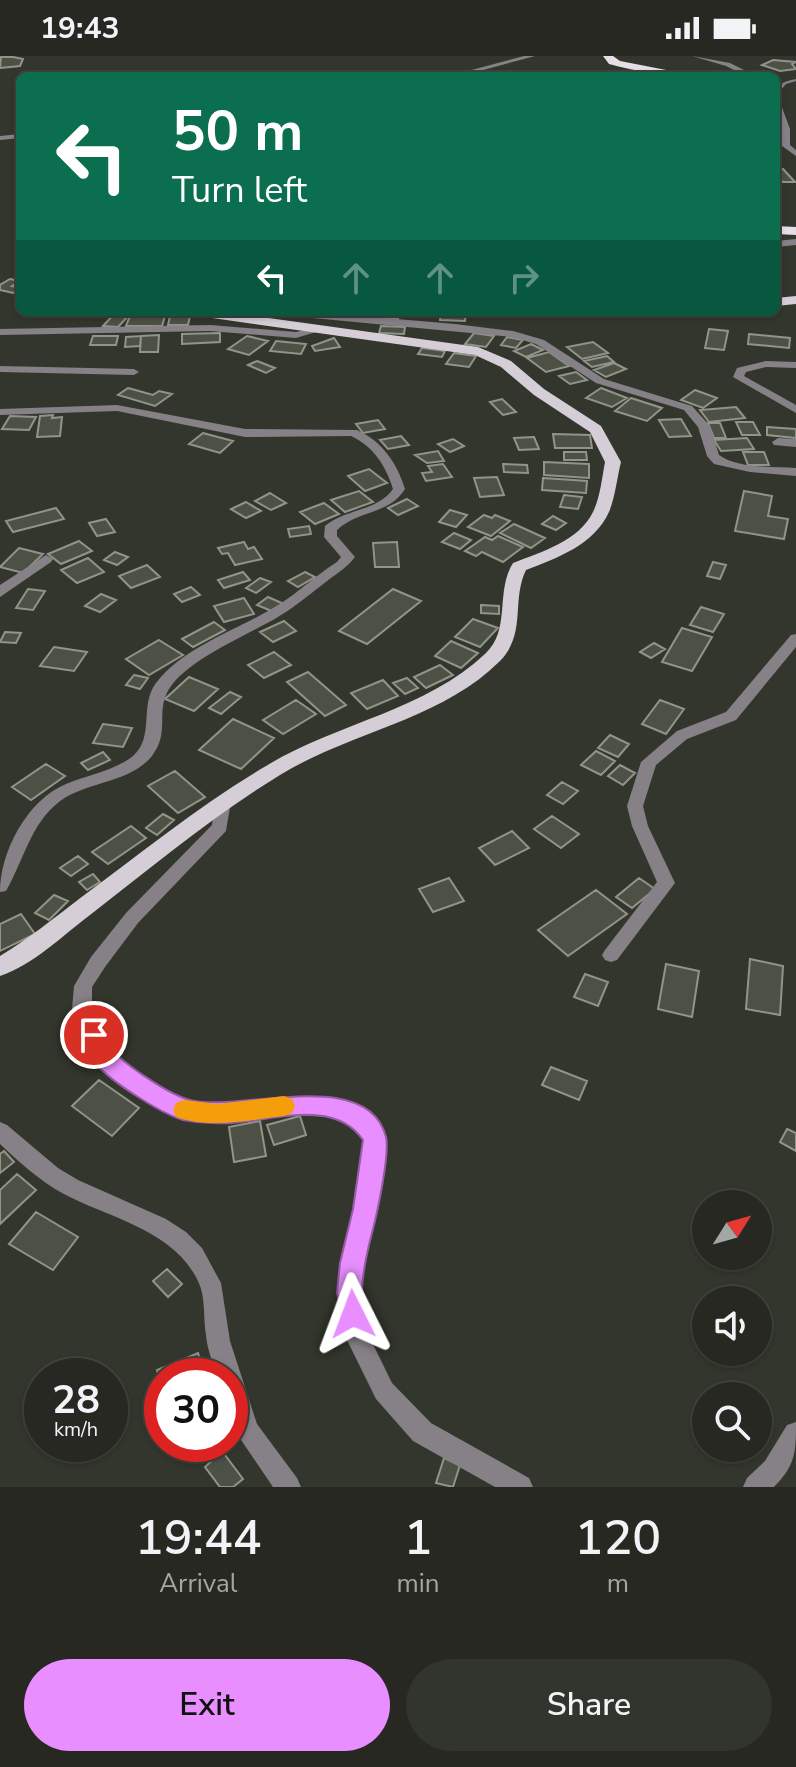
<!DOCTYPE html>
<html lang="en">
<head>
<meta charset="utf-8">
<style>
	body { margin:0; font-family:"Nunito Sans",sans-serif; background:#32342e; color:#f1f3f6; height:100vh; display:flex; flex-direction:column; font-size:30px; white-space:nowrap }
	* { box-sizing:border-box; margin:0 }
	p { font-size:26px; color:#a4a6a5 }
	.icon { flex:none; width:44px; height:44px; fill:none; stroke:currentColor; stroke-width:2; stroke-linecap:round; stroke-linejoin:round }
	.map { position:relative; height:1431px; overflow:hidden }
	.drawer { display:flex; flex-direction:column; background:#262821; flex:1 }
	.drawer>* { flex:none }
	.top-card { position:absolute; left:16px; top:16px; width:764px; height:244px; border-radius:12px; box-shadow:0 2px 6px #0004,0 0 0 2px #42443f; background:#0b6e4f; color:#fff; overflow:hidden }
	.needle { width:52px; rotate:53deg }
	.tools { position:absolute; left:692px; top:1134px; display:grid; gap:16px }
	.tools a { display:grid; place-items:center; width:80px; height:80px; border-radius:50%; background:#262821; box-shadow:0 2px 6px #0004,0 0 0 2px #42443f; font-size:40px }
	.speed { position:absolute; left:24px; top:1302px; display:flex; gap:16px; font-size:40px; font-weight:700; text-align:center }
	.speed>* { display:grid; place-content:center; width:104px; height:104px; border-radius:50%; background:#262821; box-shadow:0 2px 6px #0004,0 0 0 2px #42443f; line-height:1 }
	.speed small { font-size:20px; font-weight:400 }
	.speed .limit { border:12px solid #d22; background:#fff; color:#111 }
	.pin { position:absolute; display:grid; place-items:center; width:68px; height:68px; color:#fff; margin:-34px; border:4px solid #fff; border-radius:50%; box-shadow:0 2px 8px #0007 }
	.me { position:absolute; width:88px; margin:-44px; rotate:357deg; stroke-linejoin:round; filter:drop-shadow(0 0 6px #0008) }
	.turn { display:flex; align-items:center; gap:28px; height:168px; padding:0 24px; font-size:36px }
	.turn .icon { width:104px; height:104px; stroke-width:2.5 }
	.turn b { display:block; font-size:56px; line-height:68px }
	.lanes { display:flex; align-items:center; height:76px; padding:0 24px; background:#0003; justify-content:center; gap:40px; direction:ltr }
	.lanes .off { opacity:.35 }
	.eta { display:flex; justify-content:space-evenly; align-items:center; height:136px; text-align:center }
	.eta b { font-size:48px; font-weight:600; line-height:56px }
	.primary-button { display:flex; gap:16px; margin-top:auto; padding:16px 24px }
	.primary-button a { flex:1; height:92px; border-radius:48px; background:#e88eff; color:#111; font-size:32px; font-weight:600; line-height:92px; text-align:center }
	.primary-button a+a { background:#32342e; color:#f1f3f6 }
	.status { display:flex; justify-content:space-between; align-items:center; height:56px; padding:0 40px; background:#262821; direction:ltr }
	.status svg { height:22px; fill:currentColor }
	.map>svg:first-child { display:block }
	.building { fill:#4d5045; stroke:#919488; stroke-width:2 }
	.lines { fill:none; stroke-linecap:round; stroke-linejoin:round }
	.service { fill:#858186; fill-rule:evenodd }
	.minor { fill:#858186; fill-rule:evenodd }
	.primary { fill:#d5ced7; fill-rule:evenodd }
	.trunk { fill:#e5dde7; fill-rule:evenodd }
	.route { fill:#e88eff; stroke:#975ca6; stroke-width:2 }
	.slow { fill:#f59e0b }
</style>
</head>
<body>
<div class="status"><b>19:43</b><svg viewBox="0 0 49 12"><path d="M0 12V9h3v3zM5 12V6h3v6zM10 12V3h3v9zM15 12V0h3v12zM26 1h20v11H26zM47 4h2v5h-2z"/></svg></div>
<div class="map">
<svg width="796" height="1431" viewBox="0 0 796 1431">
	<rect width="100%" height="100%" fill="#33362c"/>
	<path class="building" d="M1 1H13L23 3 20 10 0 12Z
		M773 4 796 6 792 8 796 13 780 15 762 9Z
		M783 113 795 126H783L776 120V114Z
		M10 223 20 225 12 230 20 232 13 237 0 234V229Z
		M376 256H399L398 263 374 262Z
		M441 256H466L465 265 440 264Z
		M115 257 130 258 118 271 103 270Z
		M130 260H165L162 270H126Z
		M170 260H190L188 269H168Z
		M381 270 405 271 404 278 379 277Z
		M709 273 728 275 724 294 705 292Z
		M220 277V286L182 288V278Z
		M474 277 494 280 486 291 465 288Z
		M749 278 790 282 789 292 748 288Z
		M159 279 158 296H140L141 280Z
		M93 280H118L116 289H90Z
		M141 280 140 290 125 291 126 281Z
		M247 280 268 285 249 299 228 293Z
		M507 281 523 284 516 292 501 289Z
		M334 282 340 291 315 295 312 290Z
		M276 285 306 288 301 298 270 295Z
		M593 286 608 297 582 303 567 291Z
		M531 288 543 294 526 301 514 295Z
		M422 292 445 295 442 301 418 298Z
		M549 296 569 310 546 316 527 302Z
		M454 297 476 300 469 311 446 308Z
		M607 300 614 306 592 311 584 305Z
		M257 305 275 312 266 317 248 309Z
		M614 307 626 313 606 321 594 314Z
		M576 316 587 324 570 328 559 320Z
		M128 332 153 339 159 335 172 338 155 350 118 339Z
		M601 332 627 342 612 351 586 342Z
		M695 334 717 342 703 352 681 344Z
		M631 342 662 352 647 365 615 355Z
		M502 343 516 356 503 359 490 346Z
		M736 351 745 362 709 366 700 354Z
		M53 359 52 362 62 361 60 380 37 381 40 360Z
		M10 360 36 361 29 374 2 373Z
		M681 363 691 380 669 381 659 364Z
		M378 364 385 373 363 377 356 368Z
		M736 366H753L760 379H742Z
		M708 367H720L726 382H714Z
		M767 371 796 373V382L767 379Z
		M203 377 233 385 220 397 189 388Z
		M553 378 590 379 592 392H555Z
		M401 380 409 389 388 393 380 384Z
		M534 381 539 393 519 394 514 382Z
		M747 382 754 393 721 395 714 384Z
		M453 383 464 390 450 396 438 388Z
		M438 395 444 405 427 407 415 399Z
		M564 396H586L587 404H564Z
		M743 396H764L769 409H748Z
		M544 406 589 408V422L544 419Z
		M443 408 452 421 426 425 422 417 432 416 428 410Z
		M503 408 527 409 528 417 504 416Z
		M369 413 387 427 365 435 348 420Z
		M497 421 504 439 480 441 474 422Z
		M543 422 587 425 586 437 542 434Z
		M359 435 373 446 345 456 331 444Z
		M744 435 772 440 768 460 788 463 784 483 735 475Z
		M270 437 286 447 271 454 255 445Z
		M564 439 582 441 578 453 560 451Z
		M407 443 418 450 398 459 388 452Z
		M246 446 261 455 246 462 231 453Z
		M324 447 339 458 315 468 300 456Z
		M56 452 64 463 13 476 6 465Z
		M450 454 467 459 456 471 439 466Z
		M484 459 492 462 495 459 510 465 491 480 468 471Z
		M553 460 566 467 556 474 542 468Z
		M106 463 115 476 97 480 89 467Z
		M514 468 545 482 531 492 500 477Z
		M309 470 311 478 290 481 288 473Z
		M454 477 471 484 460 493 442 486Z
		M498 480 523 491 503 506 482 496 476 500 465 495 485 481 492 484Z
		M79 485 92 495 61 508 48 498Z
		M244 486 248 493 254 491 262 503 235 509 228 497 222 498 218 492Z
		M397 486 399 511H375L373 487Z
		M19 492 43 498 23 517 0 511Z
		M115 496 128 501 117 509 104 504Z
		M88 502 104 516 77 527 61 514Z
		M713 506 726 509 720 523 707 520Z
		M147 509 160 521 131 532 119 520Z
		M243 516 250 524 224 532 218 524Z
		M305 516 315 521 298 531 288 525Z
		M260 522 271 526 256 537 246 532Z
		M191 531 200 539 182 546 174 538Z
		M28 533 45 535 33 554 16 552Z
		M393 533 421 545 367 588 339 575Z
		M101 538 116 544 100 556 85 550Z
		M268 541 284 548 274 556 257 549Z
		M244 542 254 558 224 566 214 550Z
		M481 549 499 550V558L481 557Z
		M701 551 724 558 713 576 690 569Z
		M473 563 498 572 480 591 455 581Z
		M284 565 296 575 273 586 260 576Z
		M214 566 225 574 193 591 182 583Z
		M682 572 712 581 692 615 662 606Z
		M5 576 21 577 16 587 0 586Z
		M159 584 183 599 149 619 126 603Z
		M451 585 478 597 461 612 435 600Z
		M654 587 665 593 651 602 640 596Z
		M54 591 87 596 74 615 40 610Z
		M274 596 291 609 264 622 248 609Z
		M440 609 453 619 426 632 414 621Z
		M308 616 346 649 325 660 287 626Z
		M134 619 148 622 140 633 126 629Z
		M189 621 218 633 194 655 165 643Z
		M407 622 418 632 405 638 393 627Z
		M383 624 398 640 367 653 351 637Z
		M230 636 241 641 221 658 209 652Z
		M296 644 316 658 283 678 263 664Z
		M660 644 684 653 666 678 642 668Z
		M233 663 274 682 241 713 199 694Z
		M103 668 132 672 123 691 93 687Z
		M610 679 629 688 618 701 598 692Z
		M596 695 615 705 601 719 581 709Z
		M103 696 110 704 88 714 81 707Z
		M46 708 65 720 31 744 12 731Z
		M620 709 635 717 623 729 608 720Z
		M175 715 205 741 178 757 148 730Z
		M562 726 578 735 563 748 547 739Z
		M163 758 174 764 157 779 146 772Z
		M552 760 579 778 561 792 534 773Z
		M131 770 146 782 108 808 92 796Z
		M512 775 529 792 495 809 479 792Z
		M78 800 88 808 71 820 60 812Z
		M93 818 100 826 87 834 79 826Z
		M449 822 464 845 433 856 419 833Z
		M639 822 655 833 632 852 616 841Z
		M596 834 627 858 568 900 538 874Z
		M54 839 68 845 49 864 35 857Z
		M21 858 35 878 0 895V868Z
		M750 903 783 910 780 959 746 953Z
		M666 908 699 915 692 961 658 953Z
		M585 918 608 926 598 950 574 941Z
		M551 1011 587 1025 579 1044 542 1029Z
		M99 1024 139 1052 112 1080 72 1050Z
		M300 1060 306 1079 274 1089 267 1069Z
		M260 1065 266 1100 234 1106 229 1071Z
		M787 1073 796 1077V1095L780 1086Z
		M4 1095 14 1106 0 1117V1098Z
		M17 1118 36 1134 0 1168V1134Z
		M36 1156 78 1181 53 1214 9 1188Z
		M167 1213 182 1228 168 1241 153 1225Z
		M198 1297 205 1320H162V1330L157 1314Z
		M222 1395 243 1423 233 1431H220L205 1411Z
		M444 1402 460 1409 453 1431 436 1427Z"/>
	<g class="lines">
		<path class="service" d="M796 23V25L786 28 776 40C776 27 786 25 796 23Z"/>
		<path class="minor" d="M524 0H535L461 20H449Z
			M692 0 730 7 756 20H746L726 10Z
			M776 44 780 46 790 73V89L796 94V100L782 90C782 74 776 60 776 44Z
			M20 78V82L0 84V80Z
			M796 183V189L776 191V185Z
			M276 256H316L455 268 513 275 544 284 604 323 692 350 710 370 719 399C738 413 773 410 796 412V420L750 416 714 408 707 400 698 371 684 354 596 327 536 288 512 281 281 259Z
			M210 269 296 276 318 271 323 274 296 282 210 275 0 279V273Z
			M766 305 796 306V312L766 311 746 316 744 320 796 349V357L733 321 737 312Z
			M0 310 134 313 139 316 134 319 0 316Z
			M117 349 245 373 357 374C382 385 397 407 405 433 389 459 358 454 337 474V480L355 501C346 513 334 519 322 529 306 541 291 554 273 564 244 580 214 593 188 613 144 647 176 669 152 700 129 728 86 725 59 746 31 767 23 806 6 835L0 836C0 796 27 744 66 728 87 719 114 715 133 700 155 681 139 649 156 627 186 589 239 574 278 549 299 536 316 519 337 506L341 501 324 481 325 470C345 453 378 455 393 433 386 410 373 390 351 380L245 381 117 355 0 359V353Z
			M778 382 796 383V391L774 389 772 386Z
			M46 499 53 503 51 506 0 541V529Z
			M796 578V591L736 664 687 683 656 709 643 750 648 770 675 827 617 904 611 906 605 904 602 899 605 894 657 826 632 770 627 750 641 706 677 675 726 656 791 579Z
			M223 739 231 745 226 775 138 867 105 911 92 931V953L115 999 151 1025 187 1046 218 1049 278 1041 344 1043 369 1058 385 1082 376 1153 363 1207 361 1237 367 1276 392 1327 431 1367 529 1422 533 1431H495L413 1385 376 1343 344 1278 339 1237 341 1207 354 1153 364 1084 355 1070 340 1061 278 1059 218 1067 177 1060 137 1037 101 1011 72 953 74 930 91 901 126 857 212 769 215 745Z
			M0 1066 7 1069 58 1112 78 1124 166 1163 186 1176 202 1192 221 1227 230 1285 257 1368 297 1422 301 1431H273L235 1375 230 1360V1320H217C213 1307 207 1293 206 1279 203 1262 206 1241 198 1225 173 1173 108 1162 62 1137 39 1124 19 1106 0 1088Z
			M796 1366C796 1395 796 1409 774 1431H743L747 1422 765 1405 787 1369Z"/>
		<path class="primary" d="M796 240V248L776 250V242Z
			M192 256H225L478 291 511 305 544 333 601 370 621 406C617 422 615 442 609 456 594 489 557 502 526 514 511 545 527 577 500 605 441 664 350 676 280 719 213 760 152 811 90 859 62 880 33 909 0 920V900C28 883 53 863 79 843 140 798 200 749 266 710 336 667 425 655 486 597 511 573 495 536 513 507 541 496 579 485 593 456 600 442 602 422 605 406L590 376 534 339 501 311 475 299 198 260Z"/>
		<path class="trunk" d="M603 0H613L620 5 697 20C668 20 637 16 609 8Z
			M776 170 796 171V179L776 178Z"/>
	</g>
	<path class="route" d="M94 970 102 973C107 981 111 993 117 999 132 1013 170 1039 190 1044 237 1057 368 1009 386 1081 390 1098 377 1158 372 1177 367 1196 362 1217 362 1237 363 1249 367 1255 362 1267L353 1270 344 1267 337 1237 340 1207 353 1153 363 1084C331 1037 260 1071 214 1067 204 1067 193 1066 183 1064 162 1058 115 1028 100 1012 93 1004 88 989 83 979L87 973Z"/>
	<path class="slow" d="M284 1040 292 1043 295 1050 292 1057 284 1060C248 1064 210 1073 176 1061L173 1054 176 1047 184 1044 218 1048Z"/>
</svg>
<div class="tools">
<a><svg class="needle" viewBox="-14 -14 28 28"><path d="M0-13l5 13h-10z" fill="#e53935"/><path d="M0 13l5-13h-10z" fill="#a4a6a5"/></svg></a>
<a><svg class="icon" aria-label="sound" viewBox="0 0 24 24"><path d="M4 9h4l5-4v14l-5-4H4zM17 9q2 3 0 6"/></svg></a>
<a><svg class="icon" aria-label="search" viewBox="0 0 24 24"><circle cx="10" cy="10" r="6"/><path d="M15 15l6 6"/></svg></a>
</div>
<div class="speed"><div>28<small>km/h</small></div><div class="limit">30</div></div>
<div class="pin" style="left:94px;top:979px;background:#d93025"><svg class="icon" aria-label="arrive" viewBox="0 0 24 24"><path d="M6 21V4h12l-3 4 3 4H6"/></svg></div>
<svg class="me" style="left:353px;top:1258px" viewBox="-20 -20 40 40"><path d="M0-17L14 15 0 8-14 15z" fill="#e88eff" stroke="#fff" stroke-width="4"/></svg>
<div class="top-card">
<div class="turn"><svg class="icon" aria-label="left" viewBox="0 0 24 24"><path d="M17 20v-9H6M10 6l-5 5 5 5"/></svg><div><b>50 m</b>Turn left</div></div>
<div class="lanes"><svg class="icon" aria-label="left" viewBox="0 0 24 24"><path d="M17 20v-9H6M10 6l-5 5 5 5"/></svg><svg class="icon off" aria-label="ahead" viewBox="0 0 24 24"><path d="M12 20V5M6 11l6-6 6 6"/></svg><svg class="icon off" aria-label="ahead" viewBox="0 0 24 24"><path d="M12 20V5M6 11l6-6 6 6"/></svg><svg class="icon off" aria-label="right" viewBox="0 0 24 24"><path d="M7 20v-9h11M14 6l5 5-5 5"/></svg></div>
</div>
</div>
<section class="drawer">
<div class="eta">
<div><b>19:44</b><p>Arrival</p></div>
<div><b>1</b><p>min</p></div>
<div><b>120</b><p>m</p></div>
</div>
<div class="primary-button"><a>Exit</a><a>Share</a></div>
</section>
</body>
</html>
